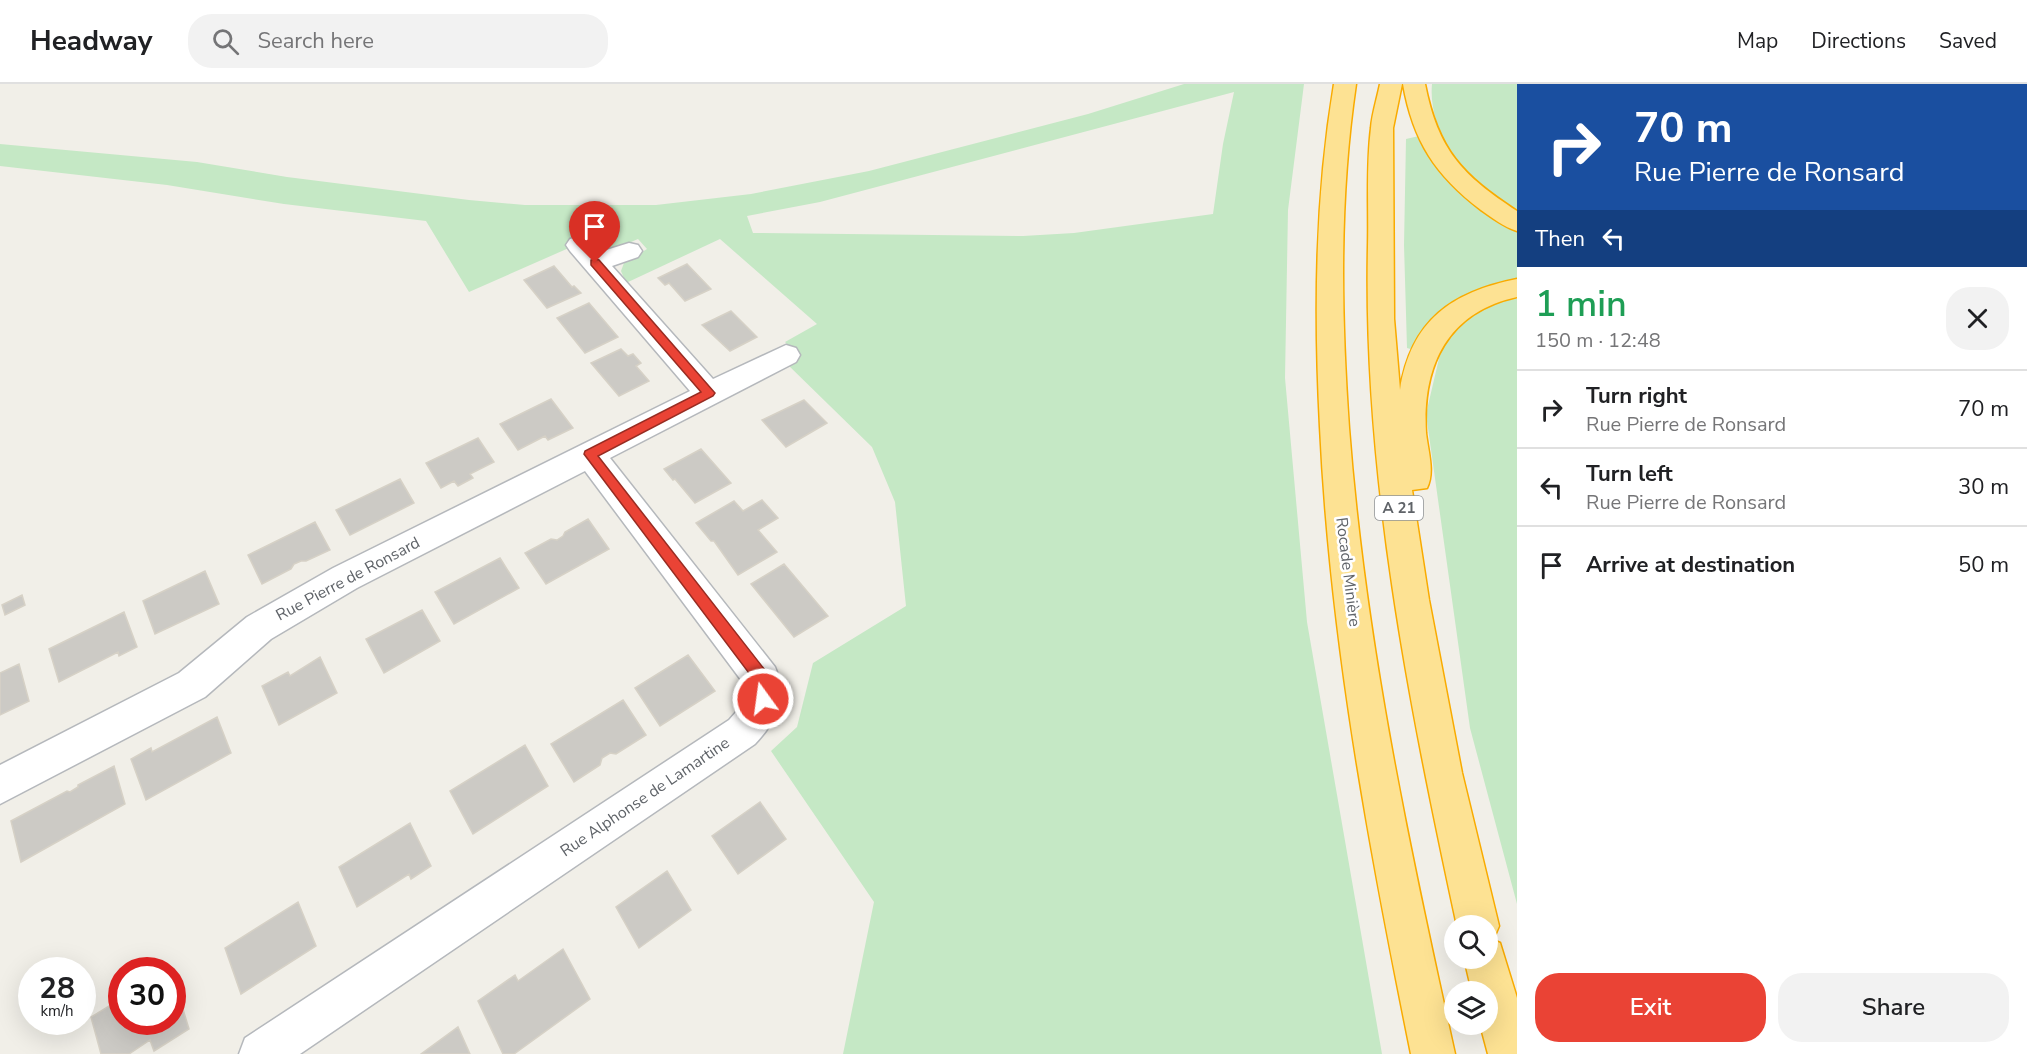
<!DOCTYPE html>
<html lang="en">
<head>
<meta charset="utf-8">
<style>
	body { margin:0; font-family:"Nunito Sans",sans-serif; background:#f2f2f2; color:#202124; height:100vh; display:flex; flex-direction:column; font-size:22px; white-space:nowrap }
	* { box-sizing:border-box; margin:0 }
	p { font-size:20px; color:#757577 }
	.icon { flex:none; width:33px; height:33px; fill:none; stroke:currentColor; stroke-width:2; stroke-linecap:round; stroke-linejoin:round }
	.map { position:relative; flex:1; overflow:hidden }
	.panel { display:flex; flex-direction:column; background:#fff; width:510px }
	.panel>* { flex:none }
	.hud { background:#1a4fa0; color:#fff; overflow:hidden }
	.buttons { position:absolute; left:1444px; top:831px; display:grid; gap:12px }
	.buttons a { display:grid; place-items:center; width:54px; height:54px; border-radius:50%; background:#fff; box-shadow:0 6px 24px #0002; font-size:30px }
	.speed { position:absolute; left:18px; top:873px; display:flex; gap:12px; font-size:30px; font-weight:700; text-align:center }
	.speed>* { display:grid; place-content:center; width:78px; height:78px; border-radius:50%; background:#fff; box-shadow:0 6px 24px #0002; line-height:1 }
	.speed small { font-size:15px; font-weight:400 }
	.speed .limit { border:9px solid #d22; background:#fff; color:#111 }
	.pin { position:absolute; display:grid; place-items:center; width:51px; height:51px; color:#fff; margin:-62px -26px; border-radius:50% 50% 50% 0; rotate:-45deg; box-shadow:0 0 6px #0007 }
	.pin .icon { rotate:45deg }
	.me { position:absolute; width:66px; margin:-33px; rotate:346deg; stroke-linejoin:round; filter:drop-shadow(0 0 4px #0008) }
	.turn { display:flex; align-items:center; gap:21px; height:126px; padding:0 18px; font-size:27px }
	.turn .icon { width:78px; height:78px; stroke-width:2.5 }
	.turn b { display:block; font-size:42px; line-height:51px }
	.then { display:flex; align-items:center; height:57px; padding:0 18px; background:#0003; gap:12px; font-size:22px }
	.round { display:grid; place-items:center; flex:none; width:63px; height:63px; border-radius:24px; background:#f2f2f2 }
	.summary { display:flex; align-items:center; justify-content:space-between; height:102px; padding:0 18px }
	h1 { font-size:36px; font-weight:600; line-height:45px; color:#1e9e55 }
	.primary-button { display:flex; gap:12px; margin-top:auto; padding:12px 18px }
	.primary-button a { flex:1; height:69px; border-radius:24px; background:#ea4335; color:#fff; font-size:24px; font-weight:600; line-height:69px; text-align:center }
	.primary-button a+a { background:#f2f2f2; color:#202124 }
	ul { padding:0; list-style:none }
	li { display:flex; align-items:center; gap:18px; height:78px; padding:0 18px; border-top:2px solid #e0e0e0 }
	li div { flex:1 }
	li b { display:block; font-size:22px }
	li em { font-style:normal }
	header { display:flex; align-items:center; gap:36px; box-sizing:border-box; height:84px; padding:0 30px; background:#fff; border-bottom:2px solid #e0e0e0 }
	header strong { font-size:28px }
	nav { display:flex; gap:33px; margin-inline-start:auto; font-size:21px }
	.search { width:420px; height:54px; background:#f2f2f2; display:flex; align-items:center; gap:15px; box-sizing:border-box; padding:0 21px; border-radius:24px; color:#757577; font-size:22px }
	main { display:flex; flex:1; min-height:0 }
	.map>svg:first-child { display:block }
	.green { fill:#c5e8c5; fill-rule:evenodd }
	.building { fill:#cccac5; stroke:#d6d1c6; stroke-width:1.5 }
	.lines { fill:none; stroke-linecap:round; stroke-linejoin:round }
	.minor-casing { stroke:#b5b8bc; stroke-width:3 }
	.highway-casing { stroke:#f9ab00; stroke-width:3 }
	.minor { fill:#fff; fill-rule:evenodd }
	.highway { fill:#fde293; fill-rule:evenodd }
	.route { fill:#ea4335; stroke:#982c22; stroke-width:1.5 }
	.labels { text-anchor:middle; dominant-baseline:central; stroke-width:5; stroke-linejoin:round; paint-order:stroke }
	.shield { fill:#fff; stroke:#8f9295; stroke-width:1.5 }
	.shield-label { font-size:15px; font-weight:bold; fill:#5f6368 }
	.street-label { font-size:16px; fill:#5f6368; stroke:#fff }
</style>
</head>
<body>
<header>
<strong>Headway</strong>
<div class="search"><svg class="icon" aria-label="search" viewBox="0 0 24 24"><circle cx="10" cy="10" r="6"/><path d="M15 15l6 6"/></svg>Search here</div>
<nav><a>Map</a><a>Directions</a><a>Saved</a></nav>
</header>
<main>
<div class="map">
<svg width="1517" height="970" viewBox="0 0 1517 970">
	<rect width="100%" height="100%" fill="#f1efe8"/>
	<path class="green" d="M1184 0H1304L1288 126 1285 294 1307 538 1382 970H843L874 818 771 667 797 643 813 579 906 522 895 418 872 363 787 280 799 272 785 258 817 240 720 155 626 199 621 187 624 179 647 165 638 155C619 163 604 170 587 156L469 208 426 137 284 120 167 101 0 82V60L197 78 287 93 469 116 525 121H656L751 110 869 87 1088 30ZM1234 8 1223 60 1213 130 1074 149 1023 152 753 149 747 132 820 118Z
		M1432 0H1517V133C1507 126 1495 120 1486 111 1458 83 1428 43 1432 0Z
		M1419 52 1517 144V198L1414 266 1407 264 1404 161 1406 55Z
		M1517 215V820L1470 644 1426 330 1444 253 1494 216Z"/>
	<path class="building" d="M687 180 711 205 685 217 669 199 665 201 658 194Z
		M554 182 572 203 574 202 581 209 547 224 524 196Z
		M589 219 618 253 585 269 557 234Z
		M731 227 757 253 730 267 702 241Z
		M621 265 628 272 633 270 641 279 636 282 649 297 619 312 591 279Z
		M551 315 573 344 548 356 545 352 518 366 500 340Z
		M804 316 827 339 786 363 762 336Z
		M478 354 494 378 470 390 473 394 458 402 454 397 441 404 426 379Z
		M701 365 731 399 695 419 675 395 673 396 664 385Z
		M400 395 414 419 350 451 336 426Z
		M762 416 778 434 758 446 777 468 738 491 714 457H711L696 439 734 417 743 427Z
		M588 435 609 465 546 500 525 469 551 455 557 456 563 452 565 448Z
		M315 438 330 466 306 477H301L294 480 291 485 262 500 248 471Z
		M500 474 519 504 454 540 435 508Z
		M784 480 828 532 794 553 751 500Z
		M205 487 219 520 155 550 143 517Z
		M22 511 25 521 5 531 2 521Z
		M422 526 440 557 384 589 366 555Z
		M124 528 137 563 119 572 118 568 59 598 49 565Z
		M688 571 715 607 660 642 635 604Z
		M320 573 337 609 279 641 262 602 288 588 290 592Z
		M19 580 29 617 0 631V589Z
		M623 616 646 651 616 670 610 669 602 674 600 681 574 698 551 660Z
		M217 633 231 669 146 716 131 675 151 664 152 668Z
		M525 661 548 702 473 750 450 707Z
		M114 682 125 720 21 778 11 737 67 707 70 708 78 703V701Z
		M760 718 786 755 738 790 712 752Z
		M410 739 431 782 411 795 409 790 357 823 339 783Z
		M667 787 691 826 639 864 616 823Z
		M298 818 316 862 241 910 225 864Z
		M563 865 590 915 514 970H503L478 917 515 891 518 897Z
		M172 889 189 945 154 967 150 956 129 970H101L91 933 122 914V938H172Z
		M458 943 470 970H421Z"/>
	<g class="lines">
		<defs>
			<path id="minor" d="M579 153 588 155 600 168 629 159 638 161 642 167 638 173 612 182 713 295 786 261 796 264 800 271 796 278 610 374 775 583C788 613 776 638 755 660L300 970H239L245 954 729 636 744 619V600L585 387 357 504 271 555 205 613 0 720V681L179 589 247 533 333 484 690 307 570 167 566 161 570 155Z"/>
			<path id="highway" d="M1334 0H1356C1339 115 1341 229 1349 344 1365 556 1409 763 1455 970H1411C1369 763 1330 555 1320 343 1314 228 1315 114 1334 0Z
				M1380 0H1402L1393 44 1394 235 1400 306C1411 236 1452 208 1517 195V213C1448 228 1422 281 1426 349 1428 367 1435 388 1427 404L1412 406 1429 516 1462 689 1499 842 1493 856 1500 859 1517 914V970H1488L1480 940H1488V908H1472L1464 874H1488V842H1457C1409 619 1363 391 1368 163 1369 124 1366 83 1371 44 1372 30 1377 15 1380 0Z
				M1403 0H1425C1438 66 1462 91 1517 127V147C1504 143 1492 134 1481 126 1435 91 1413 57 1403 0Z"/>
		</defs>
		<use href="#minor" class="minor-casing"/>
		<use href="#highway" class="highway-casing"/>
		<use href="#minor" class="minor"/>
		<use href="#highway" class="highway"/>
	</g>
	<path class="route" d="M595 175 599 176 715 309 713 312 598 372 768 590 771 615 769 619 763 622 758 619 755 597 584 370 585 367 701 308 591 181V176Z"/>
	<g class="labels">
		<rect class="shield" x="1375" y="412" width="48" height="24" rx="4.5"/>
		<g class="shield-label">
			<text x="1399" y="424">A 21</text>
		</g>
		<g class="street-label">
			<text transform="translate(1348 488) rotate(83)">Rocade Minière</text>
			<text transform="translate(348 495) rotate(-28)">Rue Pierre de Ronsard</text>
			<text transform="translate(645 713) rotate(-34)">Rue Alphonse de Lamartine</text>
		</g>
	</g>
</svg>
<div class="buttons">
<a><svg class="icon" aria-label="search" viewBox="0 0 24 24"><circle cx="10" cy="10" r="6"/><path d="M15 15l6 6"/></svg></a>
<a><svg class="icon" aria-label="layers" viewBox="0 0 24 24"><path d="M12 4l9 5-9 5-9-5zM3 14l9 5 9-5"/></svg></a>
</div>
<div class="speed"><div>28<small>km/h</small></div><div class="limit">30</div></div>
<div class="pin" style="left:595px;top:179px;background:#d93025"><svg class="icon" aria-label="arrive" viewBox="0 0 24 24"><path d="M6 21V4h12l-3 4 3 4H6"/></svg></div>
<svg class="me" style="left:763px;top:615px" viewBox="-20 -20 40 40"><circle r="17" fill="#ea4335" stroke="#fff" stroke-width="3"/><path d="M0-11L8 9 0 5-8 9z" fill="#fff"/></svg>
</div>
<section class="panel">
<div class="hud">
<div class="turn"><svg class="icon" aria-label="right" viewBox="0 0 24 24"><path d="M7 20v-9h11M14 6l5 5-5 5"/></svg><div><b>70 m</b>Rue Pierre de Ronsard</div></div>
<div class="then">Then<svg class="icon" aria-label="left" viewBox="0 0 24 24"><path d="M17 20v-9H6M10 6l-5 5 5 5"/></svg></div>
</div>
<div class="summary"><div><h1>1 min</h1><p>150 m · 12:48</p></div><a class="round"><svg class="icon" aria-label="close" viewBox="0 0 24 24"><path d="M6 6l12 12M18 6L6 18"/></svg></a></div>
<ul>
<li><svg class="icon" aria-label="right" viewBox="0 0 24 24"><path d="M7 20v-9h11M14 6l5 5-5 5"/></svg><div><b>Turn right</b><p>Rue Pierre de Ronsard</p></div><em>70 m</em></li>
<li><svg class="icon" aria-label="left" viewBox="0 0 24 24"><path d="M17 20v-9H6M10 6l-5 5 5 5"/></svg><div><b>Turn left</b><p>Rue Pierre de Ronsard</p></div><em>30 m</em></li>
<li><svg class="icon" aria-label="arrive" viewBox="0 0 24 24"><path d="M6 21V4h12l-3 4 3 4H6"/></svg><div><b>Arrive at destination</b></div><em>50 m</em></li>
</ul>
<div class="primary-button"><a>Exit</a><a>Share</a></div>
</section>
</main>
</body>
</html>
